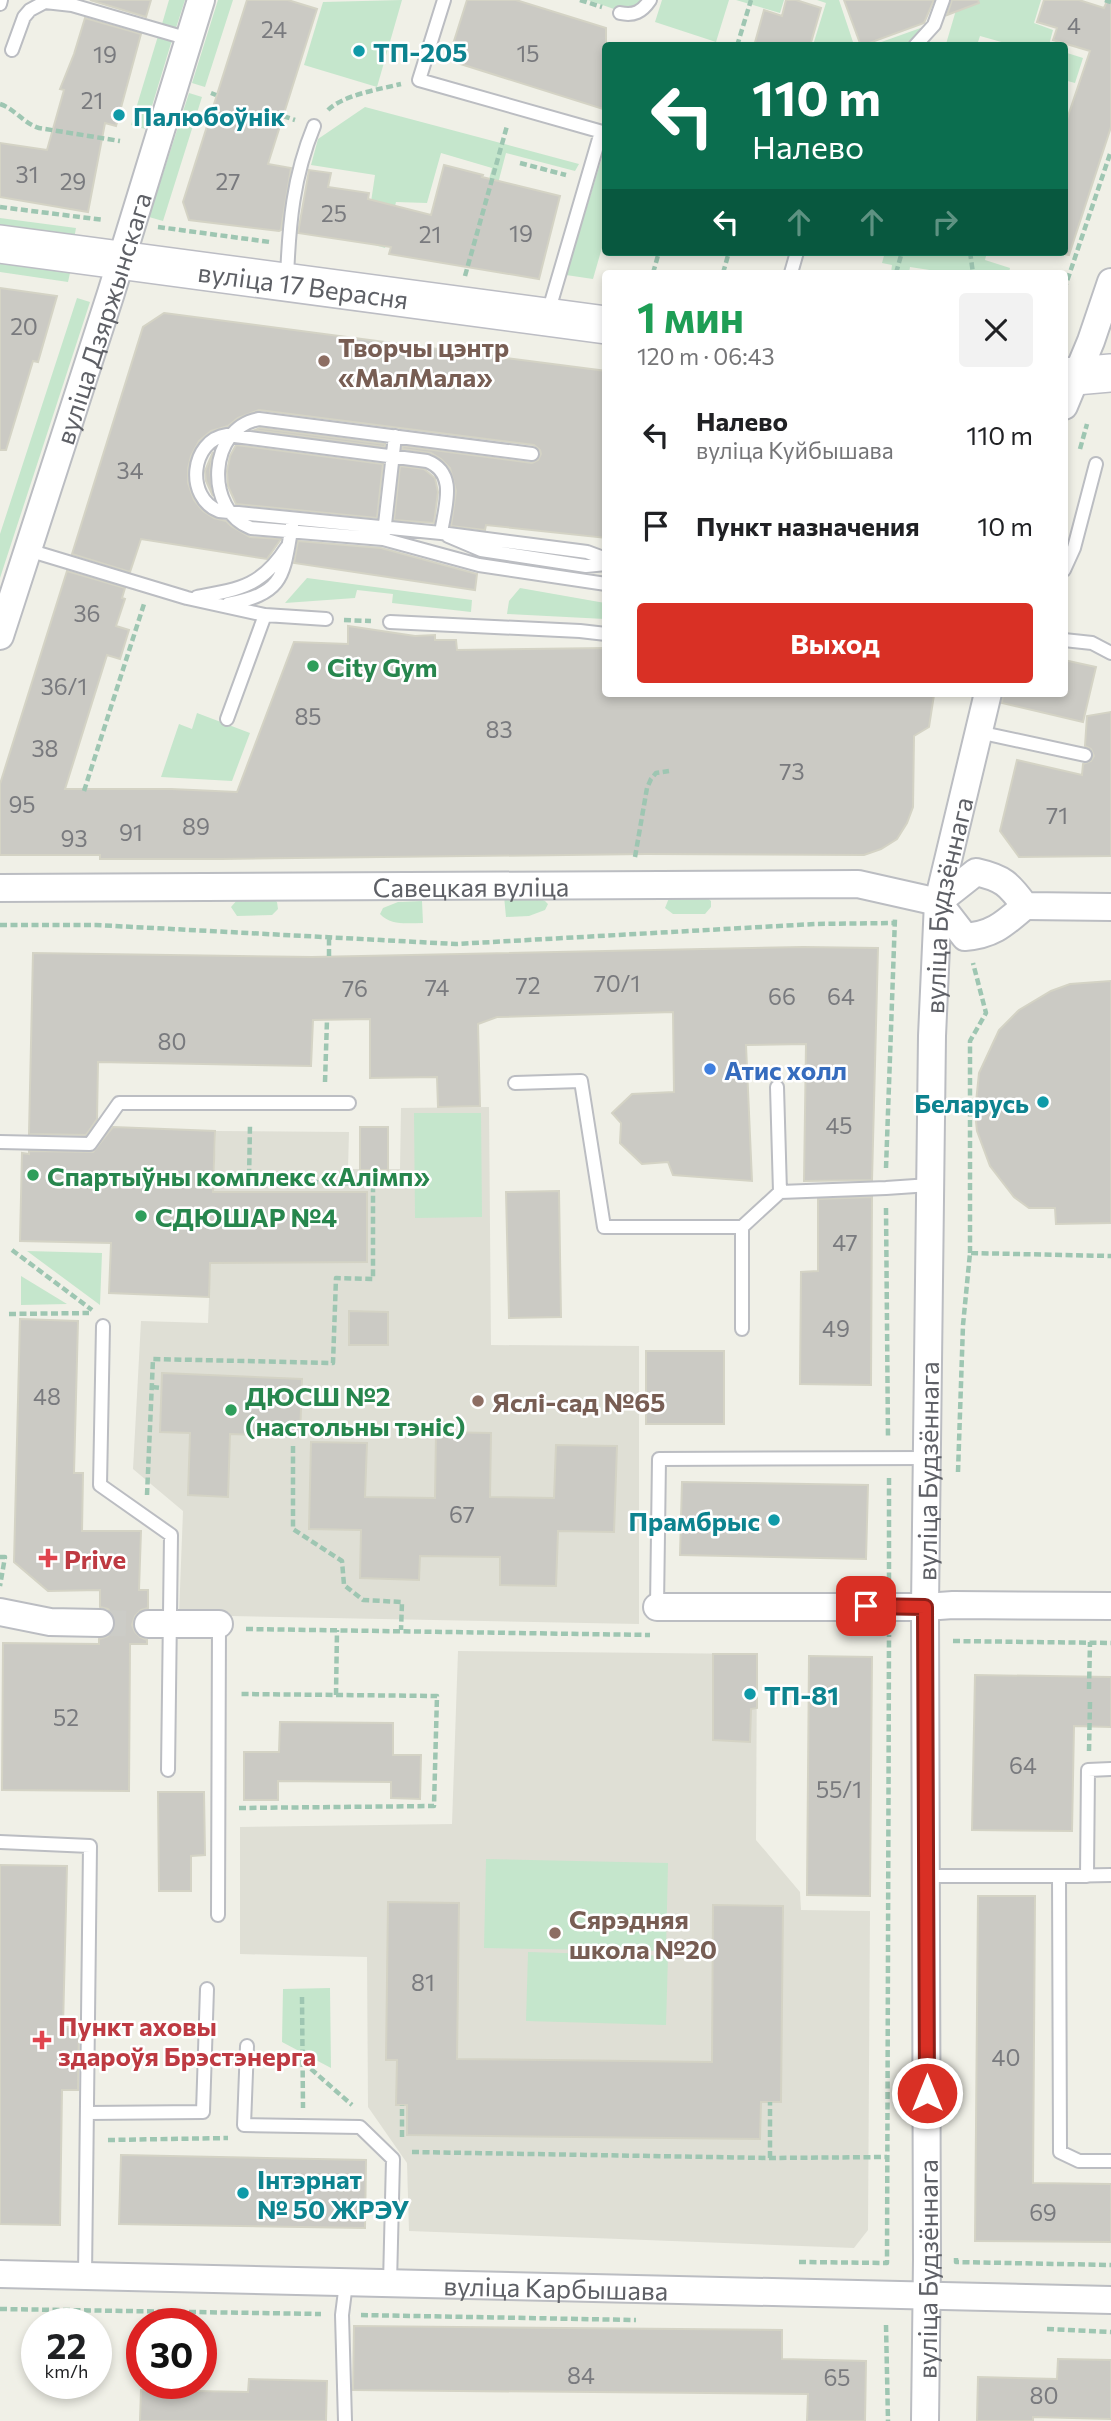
<!DOCTYPE html>
<html lang="ru">
<head>
<meta charset="utf-8">
<style>
	body { margin:0; font-family:Commissioner,sans-serif; background:#f2f2f2; color:#202124; height:100vh; display:flex; flex-direction:column; font-size:26px; white-space:nowrap }
	* { box-sizing:border-box; margin:0 }
	p { font-size:23px; color:#757577 }
	.icon { flex:none; width:38px; height:38px; fill:none; stroke:currentColor; stroke-width:2; stroke-linecap:round; stroke-linejoin:round }
	.map { position:relative; flex:1; overflow:hidden }
	.side { position:absolute; left:602px; top:270px; width:466px; height:427px; display:flex; flex-direction:column; background:#fff; border-radius:7px; box-shadow:0 4px 10px #0003 }
	.side>* { flex:none }
	.hud { position:absolute; left:602px; top:42px; width:466px; height:214px; border-radius:7px; box-shadow:0 4px 10px #0003; background:#0b6e4f; color:#fff; overflow:hidden }
	.speed { position:absolute; left:21px; top:2308px; display:flex; gap:14px; font-size:35px; font-weight:700; text-align:center }
	.speed>* { display:grid; place-content:center; width:91px; height:91px; border-radius:50%; background:#fff; box-shadow:0 4px 10px #0003; line-height:1 }
	.speed small { font-size:18px; font-weight:400 }
	.speed .limit { border:10px solid #d22; background:#fff; color:#111 }
	.pin { position:absolute; display:grid; place-items:center; width:60px; height:60px; color:#fff; margin:-30px; border-radius:14px; box-shadow:0 4px 10px #0006 }
	.me { position:absolute; width:77px; margin:-38px; rotate:0deg; stroke-linejoin:round; filter:drop-shadow(0 0 5px #0008) }
	.turn { display:flex; align-items:center; gap:24px; height:147px; padding:0 35px; font-size:32px }
	.turn .icon { width:91px; height:91px; stroke-width:2.5 }
	.turn b { display:block; font-size:49px; line-height:60px }
	.lanes { display:flex; align-items:center; height:66px; padding:0 35px; background:#0003; justify-content:center; gap:35px; direction:ltr }
	.lanes .off { opacity:.35 }
	.round { display:grid; place-items:center; flex:none; width:74px; height:74px; border-radius:7px; background:#f2f2f2 }
	.overview { display:flex; align-items:center; justify-content:space-between; height:119px; padding:0 35px }
	h1 { font-size:42px; font-weight:700; line-height:52px; color:#1e9e55 }
	.primary-button { display:flex; gap:14px; margin-top:auto; padding:14px 35px }
	.primary-button a { flex:1; height:80px; border-radius:7px; background:#d93025; color:#fff; font-size:28px; font-weight:700; line-height:80px; text-align:center }
	ul { padding:0; list-style:none }
	li { display:flex; align-items:center; gap:21px; height:91px; padding:0 35px }
	li div { flex:1 }
	li b { display:block; font-size:26px }
	li em { font-style:normal }
	.map>svg:first-child { display:block }
	.education { fill:#dfdfd5 }
	.green { fill:#c5e6cc }
	.building { fill:#cbcac4; stroke:#d4d3c5; stroke-width:2 }
	.lines { fill:none; stroke-linecap:round; stroke-linejoin:round }
	.street-tunnel { stroke:#ccccc7; stroke-width:26; stroke-dasharray:26 13; stroke-linecap:butt }
	.lane-casing { stroke:#bbbdc2; stroke-width:16 }
	.street-casing { stroke:#bbbdc2; stroke-width:30 }
	.secondary-casing { stroke:#bcbdc4; stroke-width:40 }
	.path { stroke:#9ec6b2; stroke-width:4.5; stroke-dasharray:7 3.5; stroke-linecap:butt }
	.lane { stroke:#fff; stroke-width:12 }
	.street { stroke:#fff; stroke-width:26 }
	.secondary { stroke:#fff; stroke-width:37 }
	.route-casing { stroke:#8d1f18; stroke-width:18 }
	.route { stroke:#d93025; stroke-width:12 }
	.culture-dot { fill:#0f9aa8; stroke:#fff; stroke-width:2.5 }
	.education-dot { fill:#8d6e63; stroke:#fff; stroke-width:2.5 }
	.leisure-dot { fill:#2e9e5b; stroke:#fff; stroke-width:2.5 }
	.shop-dot { fill:#3f7fe0; stroke:#fff; stroke-width:2.5 }
	.health-dot { fill:#e0444e; stroke:#fff; stroke-width:2.5 }
	.labels { text-anchor:middle; dominant-baseline:central; stroke-width:5; stroke-linejoin:round; paint-order:stroke }
	.number-label { font-size:23px; fill:#797a7e }
	.culture-label { font-size:26px; font-weight:bold; fill:#0d838f; stroke:#fff; text-anchor:start }
	.street-label { font-size:26px; fill:#5e6066; stroke:#fff }
	.education-label { font-size:26px; font-weight:bold; fill:#785e54; stroke:#fff; text-anchor:start }
	.leisure-label { font-size:26px; font-weight:bold; fill:#27864d; stroke:#fff; text-anchor:start }
	.shop-label { font-size:26px; font-weight:bold; fill:#366cbe; stroke:#fff; text-anchor:start }
	.health-label { font-size:26px; font-weight:bold; fill:#be3a42; stroke:#fff; text-anchor:start }
</style>
</head>
<body>
<div class="map">
<svg width="1111" height="2421" viewBox="0 0 1111 2421">
	<rect width="100%" height="100%" fill="#f0f0e7"/>
	<path class="education" d="M489 1107 491 1345 639 1346V1624L179 1615 183 1511 133 1469 141 1321 208 1323 216 1131 349 1132 348 1169H400L401 1108Z
		M458 1651 757 1654 756 1840 800 1892 801 1910 870 1911 868 2230 854 2248 409 2231 407 2163 368 2107 367 1957 240 1954V1827L452 1824Z"/>
	<path class="green" d="M169 0H185L176 28 162 24Z
		M218 0H233L205 87 192 83Z
		M402 0 377 87 304 65 323 2Z
		M588 0H642L637 17Z
		M662 0H729L716 42 655 22Z
		M736 0H784L780 13Z
		M817 0H839L854 45H813L826 3Z
		M959 0H1041L1034 23 1053 30 1049 45H1004L1005 43 980 36 977 45 946 44Z
		M929 25 923 45H873Z
		M158 36 172 40 145 129 131 125Z
		M1064 52 1083 58 1075 83 1064 80Z
		M189 93 202 97 163 221 149 217Z
		M365 107 579 164 575 171 506 153 477 263 467 261 492 168 441 153 427 203 396 202 385 248 365 242 375 175 311 165 318 139Z
		M604 151 605 237 593 279 566 275Z
		M0 218 76 228 74 239 0 229Z
		M885 252H987L985 260 1010 268 1009 273H949L910 267 909 273H891L892 265 882 263Z
		M0 263 70 273 68 282 0 272Z
		M77 298 90 302 0 578V534Z
		M307 578 472 600 471 612 392 603 393 594 357 590 355 598 285 603Z
		M520 588 605 603V619L507 614 509 601Z
		M197 713 250 733 232 781 161 777 179 724 192 729Z
		M529 895 545 901 548 904 545 910 529 916 506 917 504 896Z
		M706 897 711 901V907L705 914H673L665 908 669 898Z
		M238 899H273L277 902 278 909 272 915 237 916 231 907Z
		M422 901 423 923C408 923 391 926 380 914L383 908 398 902Z
		M414 1113H481L482 1217 415 1218Z
		M27 1251 102 1253 100 1305Z
		M21 1276 67 1304 21 1305Z
		M486 1859 668 1863 666 1951 484 1948Z
		M528 1952 668 1956 666 2025 526 2021Z
		M330 1988V1989L331 2068 282 2042 283 1989Z"/>
	<path class="building" d="M90 0H151L146 17Z
		M247 0H288L317 9 268 164 291 168 281 230 279 231 189 220 183 202Z
		M467 0H516L606 28V110L448 60Z
		M786 0H796L821 8 810 46H754L764 10 782 16Z
		M844 0H934L924 23 861 46Z
		M952 0H978L979 3 947 15Z
		M1044 0H1079L1104 8 1107 1 1111 2V127L1069 255 1064 254V128L1090 51 1053 40 1057 28 1037 22Z
		M85 18 141 34 116 126 105 123 88 212 0 197V143L47 150 64 90 60 89 74 54Z
		M444 165 483 175 482 177 560 196 539 279 389 254 391 247 298 233 309 170 331 173 328 187 369 193 368 199 431 215Z
		M0 288 57 296 38 362 33 361 6 450H0Z
		M164 313 606 371V538L486 525 485 530 451 526 456 491 450 468 441 459 431 453 402 449 403 446 532 463 538 460 541 454 540 450 534 445 259 410 238 418 228 426 211 431 199 441 191 456 188 468V483L194 500 203 511 214 518 226 521 231 526 250 537 281 539 267 559 141 539 130 572 72 554 143 327Z
		M260 428 385 444V447L255 430Z
		M236 445 383 464 377 518 236 504 228 486 227 471 230 456Z
		M213 452 210 470 213 496 206 481 205 471Z
		M400 466 424 469 435 478 438 492 434 523 394 520Z
		M298 541 381 548 477 574 475 590 294 563Z
		M67 571 125 588 122 598 125 599 116 626 129 630 120 659 107 655 65 789H171L237 792 294 642 348 644V626L415 636 435 635V640H456L457 650 606 648V693L934 695 929 727 914 736 913 807 907 823 897 839 881 849 864 855 646 854 222 859H100V855H0V784Z
		M1064 660 1096 667 1083 722 1002 703 1003 693H1064Z
		M1111 712V856L1019 857 1000 831 1017 760 1082 775 1083 764 1091 761 1094 756 1091 749 1085 746 1087 716Z
		M803 947 878 948 872 1180 804 1181 806 1044 746 1045 752 1181 673 1175 668 1162 642 1164 620 1143 621 1123 612 1113 632 1094 674 1092 673 1012 497 1017 478 1024 480 1106 438 1107 437 1077 370 1078V1019L313 1020 311 1066 98 1062 97 1119 86 1135 29 1134 33 953 312 957Z
		M1111 981V1223L1056 1224 1055 1208H1029L1014 1197 990 1166 977 1131 975 1112 979 1073 999 1030 1019 1010 1051 991 1070 984Z
		M113 1127 215 1131 213 1192H367V1262L210 1263 209 1297 109 1293 111 1243 20 1241 22 1153 29 1154V1151L93 1152Z
		M360 1127H388V1170H360Z
		M559 1191 561 1317 509 1318 506 1192Z
		M872 1197 871 1385 800 1384 801 1272 818 1271V1199Z
		M349 1311 388 1312V1345H349Z
		M20 1319 78 1321 74 1473H83L82 1531H141L139 1590H148V1608L141 1610 135 1616 132 1625 135 1632 140 1637 147 1640V1644H130L129 1791 2 1790 3 1643 99 1644V1639L108 1636 113 1632 116 1624 113 1615 108 1609 100 1607V1590L48 1591 14 1562Z
		M646 1351H724V1424H646Z
		M162 1373 302 1379 300 1437 230 1434 228 1497 188 1495 190 1433 160 1432Z
		M436 1432 491 1433 490 1497 554 1498 556 1445 617 1446 614 1532 558 1531 556 1586 500 1585V1557L420 1556 419 1580 360 1578 361 1530 309 1529 311 1442 367 1443 365 1497 435 1498Z
		M682 1482 868 1485 866 1559 680 1555Z
		M713 1654H757V1708L751 1709 750 1742 713 1740Z
		M809 1656 872 1657 870 1896 807 1895Z
		M975 1675 1111 1677V1727L1074 1726 1072 1831 972 1830Z
		M280 1722 393 1723V1755H421L420 1799 391 1798V1782L278 1781V1800H244V1752H279Z
		M158 1792H204L205 1855 191 1856V1891H159Z
		M0 1865 67 1866 63 2027H79L78 2090H62L60 2225 0 2224Z
		M978 1896H1035L1033 2183 1111 2184V2242L975 2241Z
		M388 1902 459 1903 457 2059 712 2062 713 1905 783 1906 781 2102H761L760 2139 407 2135V2105H396L397 2060H386Z
		M121 2155 366 2160 365 2228 119 2224Z
		M354 2326 782 2330V2359L866 2361 865 2421H807L808 2394 353 2390Z
		M1058 2359 1111 2360V2419L1033 2417V2421H977L978 2377 1057 2379Z
		M249 2379 327 2381 326 2421H140L141 2390 248 2392Z"/>
	<g class="lines">
		<path class="street-tunnel" d="M100 1623 148 1624"/>
		<defs>
			<path id="lane" d="M444 0 419 80 606 133
				M0 4 1 0
				M620 13C634 16 642 12 650 0
				M915 46 934 25 943 0
				M12 50 24 17 30 10 45 2 72 5 189 39
				M791 273 797 252
				M287 278C289 224 293 177 314 126
				M548 313 601 132
				M532 454 259 419C208 428 204 510 251 528L383 539 479 565 606 584
				M384 533 395 436
				M441 533C445 506 458 473 427 461L227 435C190 440 185 498 219 511L441 533 587 552 606 559
				M448 536 481 550 586 566 606 564
				M28 550 187 598 265 615 326 619
				M1064 570 1074 548 1096 464
				M197 597C241 589 262 586 287 547
				M228 604C285 593 283 576 292 525
				M390 622 580 631 606 634
				M1064 640 1092 643 1111 653
				M227 719 265 615
				M978 732 1085 755
				M515 1083 581 1081 604 1227H742
				M777 1087 780 1192 886 1188 930 1185
				M0 1142 90 1144 119 1103H349
				M103 1326 100 1485 171 1535 168 1770
				M742 1329V1227L780 1192
				M657 1607 659 1459 928 1458
				M0 1842 90 1846 85 2276
				M927 1876H1059L1060 2152 1079 2161H1111
				M1059 1876 1111 1875
				M1087 1876 1088 1770 1111 1769
				M218 1915 219 1624
				M247 2046 244 2125 360 2127 393 2159 390 2283
				M87 2113 203 2112 207 1989
				M345 2421 342 2315 346 2283"/>
			<g id="street">
				<path d="M1064 406 1091 341 1111 282"/>
				<path id="s1" d="M0 636 111 293 201 0"/>
				<path id="s2" d="M0 888 858 884 938 902 965 937C993 935 1004 924 1025 906"/>
				<path d="M938 902 976 872C1003 878 1009 884 1025 906L1111 907"/>
				<path d="M657 1607H925L953 1605 1111 1606"/>
				<path d="M0 1612 50 1622 100 1623"/>
				<path d="M148 1624H219"/>
				<path id="s3" d="M0 2274 1111 2300"/>
				<path id="s4" d="M925 2421 927 2260 925 1607 932 1036 938 902 988 693"/>
			</g>
			<g id="secondary">
				<path id="s5" d="M0 244 606 325"/>
				<path d="M1064 377 1111 373"/>
			</g>
		</defs>
		<use href="#lane" class="lane-casing"/>
		<use href="#street" class="street-casing"/>
		<use href="#secondary" class="secondary-casing"/>
		<path class="path" d="M580 0 602 7
			M1105 0 1111 2
			M737 46 751 0
			M211 93 216 95
			M0 104C15 109 23 123 39 128L120 141
			M328 110C343 95 380 89 401 84
			M283 116 295 120
			M520 163 566 175
			M0 207 104 220
			M158 227 270 242
			M970 252 973 273
			M653 273 659 252
			M723 273 729 252
			M896 273 902 252
			M465 276 507 126
			M1064 290 1111 151
			M1080 449 1087 424
			M344 620 371 621
			M84 791 144 604
			M635 857 647 788 651 779 656 773 669 771
			M0 925H96L456 944 815 924 893 923
			M329 956V938
			M325 1082 327 1020
			M886 1168 895 918
			M886 1208 888 1438
			M12 1250 92 1310
			M970 1253V1041L986 1013 973 963
			M9 1314 89 1313
			M152 1387 162 1388
			M293 1446V1529L342 1561 344 1585 363 1600 402 1602 401 1630
			M958 1472 963 1325 970 1253 1111 1256
			M889 1478V1581
			M147 1495 153 1359 333 1363 336 1278 373 1279V1184L249 1180 250 1124
			M0 1557H5L0 1586
			M246 1629 650 1635
			M953 1641 1111 1643
			M1089 1689 1090 1642
			M336 1695 337 1630
			M1089 1751 1090 1701
			M239 1808 434 1806 437 1696 240 1694
			M302 1997 303 2108
			M303 2062 352 2105
			M402 2137V2105
			M108 2140 228 2138
			M412 2152 770 2158 887 2157
			M770 2158V2102
			M956 2258V2262L1111 2265
			M799 2262 887 2263 889 1635
			M0 2309 321 2314
			M361 2315 636 2320
			M886 2325 888 2421
			M1047 2329 1111 2332"/>
		<use href="#lane" class="lane"/>
		<use href="#street" class="street"/>
		<use href="#secondary" class="secondary"/>
	</g>
	<g class="lines">
		<defs>
			<path id="route" d="M866 1606 925 1607 927 2093"/>
		</defs>
		<use href="#route" class="route-casing"/>
		<use href="#route" class="route"/>
	</g>
	<g class="culture-dot">
		<circle cx="359" cy="51" r="7"/>
		<circle cx="119" cy="115" r="7"/>
		<circle cx="1043" cy="1102" r="7"/>
		<circle cx="774" cy="1520" r="7"/>
		<circle cx="750" cy="1694" r="7"/>
		<circle cx="243" cy="2193" r="7"/>
	</g>
	<g class="education-dot">
		<circle cx="324" cy="361" r="7"/>
		<circle cx="478" cy="1401" r="7"/>
		<circle cx="555" cy="1933" r="7"/>
	</g>
	<g class="leisure-dot">
		<circle cx="313" cy="666" r="7"/>
		<circle cx="33" cy="1175" r="7"/>
		<circle cx="141" cy="1216" r="7"/>
		<circle cx="231" cy="1410" r="7"/>
	</g>
	<circle class="shop-dot" cx="710" cy="1069" r="7"/>
	<g class="health-dot">
		<path d="M44.5 1547.5h7v7h7v7h-7v7h-7v-7h-7v-7h7z"/>
		<path d="M38.5 2029.5h7v7h7v7h-7v7h-7v-7h-7v-7h7z"/>
	</g>
	<g class="labels">
		<g class="number-label">
			<text x="1074" y="25">4</text>
			<text x="274" y="29">24</text>
			<text x="528" y="53">15</text>
			<text x="105" y="54">19</text>
			<text x="92" y="100">21</text>
			<text x="27" y="174">31</text>
			<text x="73" y="181">29</text>
			<text x="228" y="181">27</text>
			<text x="334" y="213">25</text>
			<text x="521" y="233">19</text>
			<text x="430" y="234">21</text>
			<text x="24" y="326">20</text>
			<text x="130" y="470">34</text>
			<text x="87" y="613">36</text>
			<text x="64" y="686">36/1</text>
			<text x="308" y="716">85</text>
			<text x="499" y="729">83</text>
			<text x="45" y="748">38</text>
			<text x="792" y="771">73</text>
			<text x="22" y="804">95</text>
			<text x="1057" y="815">71</text>
			<text x="196" y="826">89</text>
			<text x="131" y="832">91</text>
			<text x="74" y="838">93</text>
			<text x="617" y="983">70/1</text>
			<text x="528" y="985">72</text>
			<text x="437" y="987">74</text>
			<text x="355" y="988">76</text>
			<text x="782" y="996">66</text>
			<text x="841" y="996">64</text>
			<text x="172" y="1041">80</text>
			<text x="839" y="1125">45</text>
			<text x="845" y="1242">47</text>
			<text x="836" y="1328">49</text>
			<text x="47" y="1396">48</text>
			<text x="462" y="1514">67</text>
			<text x="66" y="1717">52</text>
			<text x="1023" y="1765">64</text>
			<text x="839" y="1789">55/1</text>
			<text x="423" y="1982">81</text>
			<text x="1006" y="2057">40</text>
			<text x="1043" y="2212">69</text>
			<text x="581" y="2375">84</text>
			<text x="837" y="2377">65</text>
			<text x="1044" y="2395">80</text>
		</g>
		<g class="culture-label">
			<text x="373" y="51">ТП-205</text>
			<text x="133" y="115">Палюбоўнік</text>
			<text x="1029" y="1102" text-anchor="end">Беларусь</text>
			<text x="760" y="1520" text-anchor="end">Прамбрыс</text>
			<text x="764" y="1694">ТП-81</text>
			<text x="257" y="2178">Інтэрнат<tspan x="257" dy="30">№ 50 ЖРЭУ</tspan></text>
		</g>
		<g class="street-label">
			<text stroke="none"><textPath href="#s5" startOffset="306">вуліца 17 Верасня</textPath></text>
			<text stroke="none"><textPath href="#s1" startOffset="334">вуліца Дзяржынскага</textPath></text>
			<text stroke="none"><textPath href="#s2" startOffset="471">Савецкая вуліца</textPath></text>
			<text stroke="none"><textPath href="#s4" startOffset="1517">вуліца Будзённага</textPath></text>
			<text stroke="none"><textPath href="#s4" startOffset="950">вуліца Будзённага</textPath></text>
			<text stroke="none"><textPath href="#s4" startOffset="152">вуліца Будзённага</textPath></text>
			<text stroke="none"><textPath href="#s3" startOffset="556">вуліца Карбышава</textPath></text>
		</g>
		<g class="education-label">
			<text x="338" y="346">Творчы цэнтр<tspan x="338" dy="30">«МалМала»</tspan></text>
			<text x="492" y="1401">Яслі-сад №65</text>
			<text x="569" y="1918">Сярэдняя<tspan x="569" dy="30">школа №20</tspan></text>
		</g>
		<g class="leisure-label">
			<text x="327" y="666">City Gym</text>
			<text x="47" y="1175">Спартыўны комплекс «Алімп»</text>
			<text x="155" y="1216">СДЮШАР №4</text>
			<text x="245" y="1395">ДЮСШ №2<tspan x="245" dy="30">(настольны тэніс)</tspan></text>
		</g>
		<g class="shop-label">
			<text x="724" y="1069">Атис холл</text>
		</g>
		<g class="health-label">
			<text x="64" y="1558">Prive</text>
			<text x="58" y="2025">Пункт аховы<tspan x="58" dy="30">здароўя Брэстэнерга</tspan></text>
		</g>
	</g>
</svg>
<div class="speed"><div>22<small>km/h</small></div><div class="limit">30</div></div>
<div class="pin" style="left:866px;top:1606px;background:#d93025"><svg class="icon" aria-label="arrive" viewBox="0 0 24 24"><path d="M6 21V4h12l-3 4 3 4H6"/></svg></div>
<svg class="me" style="left:927px;top:2093px" viewBox="-20 -20 40 40"><circle r="17" fill="#d93025" stroke="#fff" stroke-width="3"/><path d="M0-11L8 9 0 5-8 9z" fill="#fff"/></svg>
<div class="hud">
<div class="turn"><svg class="icon" aria-label="left" viewBox="0 0 24 24"><path d="M17 20v-9H6M10 6l-5 5 5 5"/></svg><div><b>110 m</b>Налево</div></div>
<div class="lanes"><svg class="icon" aria-label="left" viewBox="0 0 24 24"><path d="M17 20v-9H6M10 6l-5 5 5 5"/></svg><svg class="icon off" aria-label="ahead" viewBox="0 0 24 24"><path d="M12 20V5M6 11l6-6 6 6"/></svg><svg class="icon off" aria-label="ahead" viewBox="0 0 24 24"><path d="M12 20V5M6 11l6-6 6 6"/></svg><svg class="icon off" aria-label="right" viewBox="0 0 24 24"><path d="M7 20v-9h11M14 6l5 5-5 5"/></svg></div>
</div>
<section class="side">
<div class="overview"><div><h1>1 мин</h1><p>120 m · 06:43</p></div><a class="round"><svg class="icon" aria-label="close" viewBox="0 0 24 24"><path d="M6 6l12 12M18 6L6 18"/></svg></a></div>
<ul>
<li><svg class="icon" aria-label="left" viewBox="0 0 24 24"><path d="M17 20v-9H6M10 6l-5 5 5 5"/></svg><div><b>Налево</b><p>вуліца Куйбышава</p></div><em>110 m</em></li>
<li><svg class="icon" aria-label="arrive" viewBox="0 0 24 24"><path d="M6 21V4h12l-3 4 3 4H6"/></svg><div><b>Пункт назначения</b></div><em>10 m</em></li>
</ul>
<div class="primary-button"><a>Выход</a></div>
</section>
</div>
</body>
</html>
